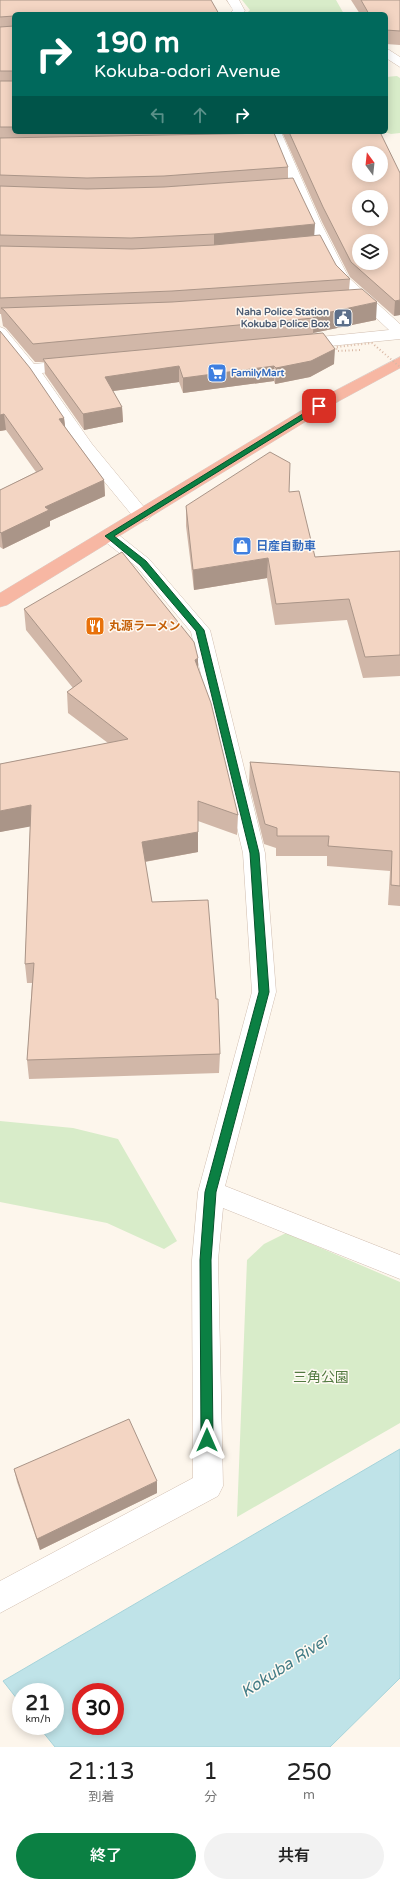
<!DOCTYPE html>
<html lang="ja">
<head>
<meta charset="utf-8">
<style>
	body { margin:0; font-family:"Varela Round","Noto Sans JP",sans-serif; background:#f2f2f2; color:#222; height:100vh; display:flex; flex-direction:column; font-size:15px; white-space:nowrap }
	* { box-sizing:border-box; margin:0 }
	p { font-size:13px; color:#767676 }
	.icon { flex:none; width:22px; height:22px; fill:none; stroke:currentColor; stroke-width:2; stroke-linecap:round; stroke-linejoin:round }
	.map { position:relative; height:1747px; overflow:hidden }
	.details { display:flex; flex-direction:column; background:#fff; flex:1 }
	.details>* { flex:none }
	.banner { position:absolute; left:12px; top:12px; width:376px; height:122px; border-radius:6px; box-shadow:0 2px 10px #0003; background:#00695c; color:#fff; overflow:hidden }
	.needle { width:26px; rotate:345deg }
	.fabs { position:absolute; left:352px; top:146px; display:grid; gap:8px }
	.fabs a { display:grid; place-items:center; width:36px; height:36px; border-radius:50%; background:#fff; box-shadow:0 2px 10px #0003; font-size:20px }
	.speed { position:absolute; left:12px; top:1683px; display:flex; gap:8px; font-size:20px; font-weight:700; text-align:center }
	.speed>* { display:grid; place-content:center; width:52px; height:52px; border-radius:50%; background:#fff; box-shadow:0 2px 10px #0003; line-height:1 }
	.speed small { font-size:10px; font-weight:400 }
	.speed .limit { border:6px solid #d22; background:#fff; color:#111 }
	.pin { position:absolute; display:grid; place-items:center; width:34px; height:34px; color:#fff; margin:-17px; border-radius:8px; box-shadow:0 2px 6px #0006 }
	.me { position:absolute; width:44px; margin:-22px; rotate:0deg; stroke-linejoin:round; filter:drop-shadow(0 0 3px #0008) }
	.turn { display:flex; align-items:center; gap:14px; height:84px; padding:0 16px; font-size:18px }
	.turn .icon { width:52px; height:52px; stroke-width:2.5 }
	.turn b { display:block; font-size:28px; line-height:34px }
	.lanes { display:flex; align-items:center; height:38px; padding:0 16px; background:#0003; justify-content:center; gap:20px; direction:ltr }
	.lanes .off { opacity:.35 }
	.eta { display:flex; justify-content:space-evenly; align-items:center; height:68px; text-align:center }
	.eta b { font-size:24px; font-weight:600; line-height:28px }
	.cta { display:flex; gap:8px; margin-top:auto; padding:8px 16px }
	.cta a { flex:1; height:46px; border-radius:24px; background:#0b8043; color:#fff; font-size:16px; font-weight:600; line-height:46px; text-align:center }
	.cta a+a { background:#f2f2f2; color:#222 }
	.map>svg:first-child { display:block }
	.green { fill:#d8ecc9 }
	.water { fill:#bfe3e8; stroke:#a5d3da; fill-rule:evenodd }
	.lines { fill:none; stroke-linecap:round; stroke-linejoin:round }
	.minor-casing { stroke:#d1beb0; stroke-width:1 }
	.highway-casing { stroke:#dad1cd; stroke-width:1 }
	.minor { fill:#fff; fill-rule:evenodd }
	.highway { fill:#f7b7a3; fill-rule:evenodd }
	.path-bridge { stroke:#d9b8a5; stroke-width:2; stroke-dasharray:1 2.5; stroke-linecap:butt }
	.wall { fill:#d1b7a8 }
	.shaded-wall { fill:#aa9588 }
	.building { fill:#f3d5c3; stroke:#aa9588; fill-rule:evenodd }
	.route { fill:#0b8043; stroke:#07532c }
	.labels { text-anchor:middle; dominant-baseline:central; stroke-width:3; stroke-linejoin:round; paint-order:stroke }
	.far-service-label { font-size:10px; font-weight:bold; fill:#4e5e75; stroke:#fffaf3; text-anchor:end }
	.far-shop-label { font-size:10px; font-weight:bold; fill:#366cbe; stroke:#fffaf3; text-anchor:start }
	.shop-label { font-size:12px; font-weight:bold; fill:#366cbe; stroke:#fffaf3; text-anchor:start }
	.food-label { font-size:12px; font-weight:bold; fill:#c56008; stroke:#fffaf3; text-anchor:start }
	.near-park-label { font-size:14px; fill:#537a41; stroke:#fffaf3 }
	.near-water-label { font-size:16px; font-style:italic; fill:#437c86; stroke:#fffaf3 }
</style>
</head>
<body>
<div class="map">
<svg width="400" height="1747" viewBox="0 0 400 1747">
	<rect width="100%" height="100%" fill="#fdf6ec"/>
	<path class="green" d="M242 0H336L344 14H246L250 10Z
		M397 76 400 78V133L391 134 384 132H386V77Z
		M0 1121 73 1128 118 1139 177 1241 164 1249 107 1223 0 1202Z
		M286 1233 400 1282V1423L237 1517 247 1260 264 1244Z"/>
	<path class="water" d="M400 1449V1678L330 1747H55L38 1726H55V1692H21V1704L3 1681ZM81 1692H115V1726H81Z"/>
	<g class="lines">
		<defs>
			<path id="minor" d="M227 0H239L245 11 243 13 230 14 233 10Z
				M386 48 400 57V67L386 58Z
				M267 132H281L321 223 349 278 400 324V339L300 349 294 347 292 344 294 341 300 339 389 330 336 280 307 223Z
				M0 327 5 329 34 364 75 360 81 362 83 365 81 368 42 373 92 444 148 512 151 516 148 520 142 521 136 520 80 452 33 383 0 342Z
				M109 530 115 532 149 559 210 630 265 853 276 992 225 1186 400 1255V1279L223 1208 218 1260 223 1486 218 1496 0 1613V1581L193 1478 192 1260 198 1192 252 992 243 853 191 632 137 567 103 540 100 536 103 532Z"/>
			<path id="highway" d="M400 357V368L339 401 7 605 0 607V593L327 395Z"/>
		</defs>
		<use href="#minor" class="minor-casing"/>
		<use href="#highway" class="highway-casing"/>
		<use href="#minor" class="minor"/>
		<use href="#highway" class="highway"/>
		<path class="path-bridge" d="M360 350 337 351 336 347 372 343 400 367"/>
	</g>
	<path class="wall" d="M0 0 14 14V132H268V133L288 167V178L314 236 336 265 350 279 349 290 376 320 313 333 334 364 310 377 275 384 274 381 183 393 179 382 113 391 122 407 123 422 84 430 45 374 44 362H35L6 328 3 326 1 314H0Z
		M351 0H400V45L386 44V14H360Z
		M282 132H380L400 315 394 316 350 277 322 222Z
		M0 331 64 418 65 427 104 480 105 496 50 521V526L3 549 0 547V490L36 472 6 430 0 431Z
		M289 492 315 557 400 551V676L363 678 347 620 275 625 267 578 194 590 186 526V506Z
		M24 609 198 668 238 815 237 835 198 821V852L145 862 152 902 220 1054 219 1073 29 1079 27 1060 32 983H27L25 964 30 826 0 832V764L108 743 68 713 67 692 73 688 26 630Z
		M250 762 400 772V906L388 905 390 871 327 866V856H276V848L264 844 249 783Z
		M14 1469 157 1493 40 1550 17 1482Z"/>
	<path class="shaded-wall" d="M315 224 314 239 214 250V234Z
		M400 300V315L394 316 395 301Z
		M377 302 376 320 313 333 314 318 312 316Z
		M335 349 334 364 310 377 275 384 276 368Z
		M179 366V382L106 392 105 377Z
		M274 366V381L183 393V378Z
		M122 407 123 422 84 430 83 414Z
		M4 414 6 430 0 431V415Z
		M64 418 66 433 59 419Z
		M104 480 105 496 50 521V526L3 549 1 533 45 507Z
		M268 558 267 578 194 590 193 570Z
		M198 658V678L195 660Z
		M31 805 33 826 0 832V811Z
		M198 832V852L143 862 142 842Z
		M157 1481V1493L40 1550 37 1539Z"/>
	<path class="building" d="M0 0H211L219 14H14V127H0V81H14V71H0V27L14 26V16L0 17Z
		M361 0H400V31L386 30V14H369Z
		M289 132H380L400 173V300L395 301 351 262 323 207ZM359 153H381V175H359ZM359 197H381V219H359ZM359 241H381V263H359Z
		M274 133 288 167 164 176 87 178 0 175V138Z
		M293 178 315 224 214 234 131 238 0 235V186L87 189 164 187Z
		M320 235 336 265 350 279 172 291 0 298V246L132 249 214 245Z
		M362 289 377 302 312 316 314 318 33 344 4 310 1 308 172 302Z
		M0 331 30 368 64 418 59 419 104 480 45 507 49 510 1 533 0 532V490L43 469 4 414 0 415Z
		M323 333 335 349 311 361 276 368 274 366 183 378 179 366 105 377 122 407 83 414 43 359Z
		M270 452 290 463 289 492 299 491 315 557 400 551V655L365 657 349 599 276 604 268 558 193 570 186 506Z
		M122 552 194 642 198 658 195 660 211 703 238 815 198 801V832L142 842 152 902 208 900 216 999H218L220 1054 27 1060 34 963 25 964 31 805 0 811V764L128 739 67 692 82 681 24 609Z
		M250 762 400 772V886L391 885 392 851 328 846 329 836H277V828L265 824Z
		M129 1419 157 1481 37 1539 14 1469Z"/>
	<path class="route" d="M319 404 322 406 321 408 114 536 146 561 204 630 259 853 269 992 216 1192 211 1260 213 1440 211 1445 207 1446 203 1445 201 1440 200 1260 205 1192 259 992 250 853 196 631 140 565 105 536Z"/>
	<defs>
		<symbol id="civic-square" viewBox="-11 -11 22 22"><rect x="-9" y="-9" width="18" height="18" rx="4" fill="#5c6f8a" stroke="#fffaf3"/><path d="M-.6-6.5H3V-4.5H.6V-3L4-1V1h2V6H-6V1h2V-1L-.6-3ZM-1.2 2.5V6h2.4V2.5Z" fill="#fff"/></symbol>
		<symbol id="supermarket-square" viewBox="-11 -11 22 22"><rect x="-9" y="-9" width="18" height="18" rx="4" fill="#3f7fe0" stroke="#fffaf3"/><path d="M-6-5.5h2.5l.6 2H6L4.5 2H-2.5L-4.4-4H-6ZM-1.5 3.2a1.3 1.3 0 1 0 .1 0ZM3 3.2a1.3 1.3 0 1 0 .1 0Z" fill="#fff"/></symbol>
		<symbol id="shop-square" viewBox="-11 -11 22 22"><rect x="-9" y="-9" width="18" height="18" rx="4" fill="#3f7fe0" stroke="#fffaf3"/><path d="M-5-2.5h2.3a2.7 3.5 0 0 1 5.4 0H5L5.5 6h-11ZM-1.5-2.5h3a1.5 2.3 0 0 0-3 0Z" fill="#fff"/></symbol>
		<symbol id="restaurant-square" viewBox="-11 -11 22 22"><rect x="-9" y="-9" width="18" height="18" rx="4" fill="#e8710a" stroke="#fffaf3"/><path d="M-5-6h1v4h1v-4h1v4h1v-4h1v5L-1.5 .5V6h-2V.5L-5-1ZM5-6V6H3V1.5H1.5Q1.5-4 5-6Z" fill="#fff"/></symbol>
	</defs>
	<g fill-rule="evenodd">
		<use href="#civic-square" x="332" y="307" width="22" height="22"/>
		<use href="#supermarket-square" x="206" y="362" width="22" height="22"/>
		<use href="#shop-square" x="231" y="535" width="22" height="22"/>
		<use href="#restaurant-square" x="84" y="615" width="22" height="22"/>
	</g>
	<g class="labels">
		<g class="far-service-label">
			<text x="329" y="312">Naha Police Station<tspan x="329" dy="12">Kokuba Police Box</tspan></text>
		</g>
		<g class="far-shop-label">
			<text x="231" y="373">FamilyMart</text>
		</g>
		<g class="shop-label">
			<text x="256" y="546">日産自動車</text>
		</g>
		<g class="food-label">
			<text x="109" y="626">丸源ラーメン</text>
		</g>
		<g class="near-park-label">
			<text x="321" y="1377">三角公園</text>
		</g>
		<g class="near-water-label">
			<text transform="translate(285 1666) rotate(-33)">Kokuba River</text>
		</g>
	</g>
</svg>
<div class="fabs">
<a><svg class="needle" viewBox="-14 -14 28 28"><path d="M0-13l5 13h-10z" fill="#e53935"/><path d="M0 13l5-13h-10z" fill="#767676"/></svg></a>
<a><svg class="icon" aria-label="search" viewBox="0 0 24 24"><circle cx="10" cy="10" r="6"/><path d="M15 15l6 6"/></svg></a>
<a><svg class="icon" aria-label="layers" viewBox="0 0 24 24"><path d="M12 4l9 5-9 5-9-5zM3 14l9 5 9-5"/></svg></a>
</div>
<div class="speed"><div>21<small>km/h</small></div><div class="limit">30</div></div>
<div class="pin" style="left:319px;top:406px;background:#d93025"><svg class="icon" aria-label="arrive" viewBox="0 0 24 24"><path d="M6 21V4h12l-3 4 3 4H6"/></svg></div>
<svg class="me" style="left:207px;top:1440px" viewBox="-20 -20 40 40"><path d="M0-17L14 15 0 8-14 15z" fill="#0b8043" stroke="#fff" stroke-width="4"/></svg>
<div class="banner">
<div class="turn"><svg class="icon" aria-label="right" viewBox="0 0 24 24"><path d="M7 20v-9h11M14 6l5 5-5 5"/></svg><div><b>190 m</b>Kokuba-odori Avenue</div></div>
<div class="lanes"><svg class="icon off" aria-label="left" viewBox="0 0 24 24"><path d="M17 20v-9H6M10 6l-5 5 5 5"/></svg><svg class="icon off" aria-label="ahead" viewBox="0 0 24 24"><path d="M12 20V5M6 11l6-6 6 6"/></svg><svg class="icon" aria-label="right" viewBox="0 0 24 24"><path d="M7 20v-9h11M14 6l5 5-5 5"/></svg></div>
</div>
</div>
<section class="details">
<div class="eta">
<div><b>21:13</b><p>到着</p></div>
<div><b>1</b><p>分</p></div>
<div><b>250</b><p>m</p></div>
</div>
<div class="cta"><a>終了</a><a>共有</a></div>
</section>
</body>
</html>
